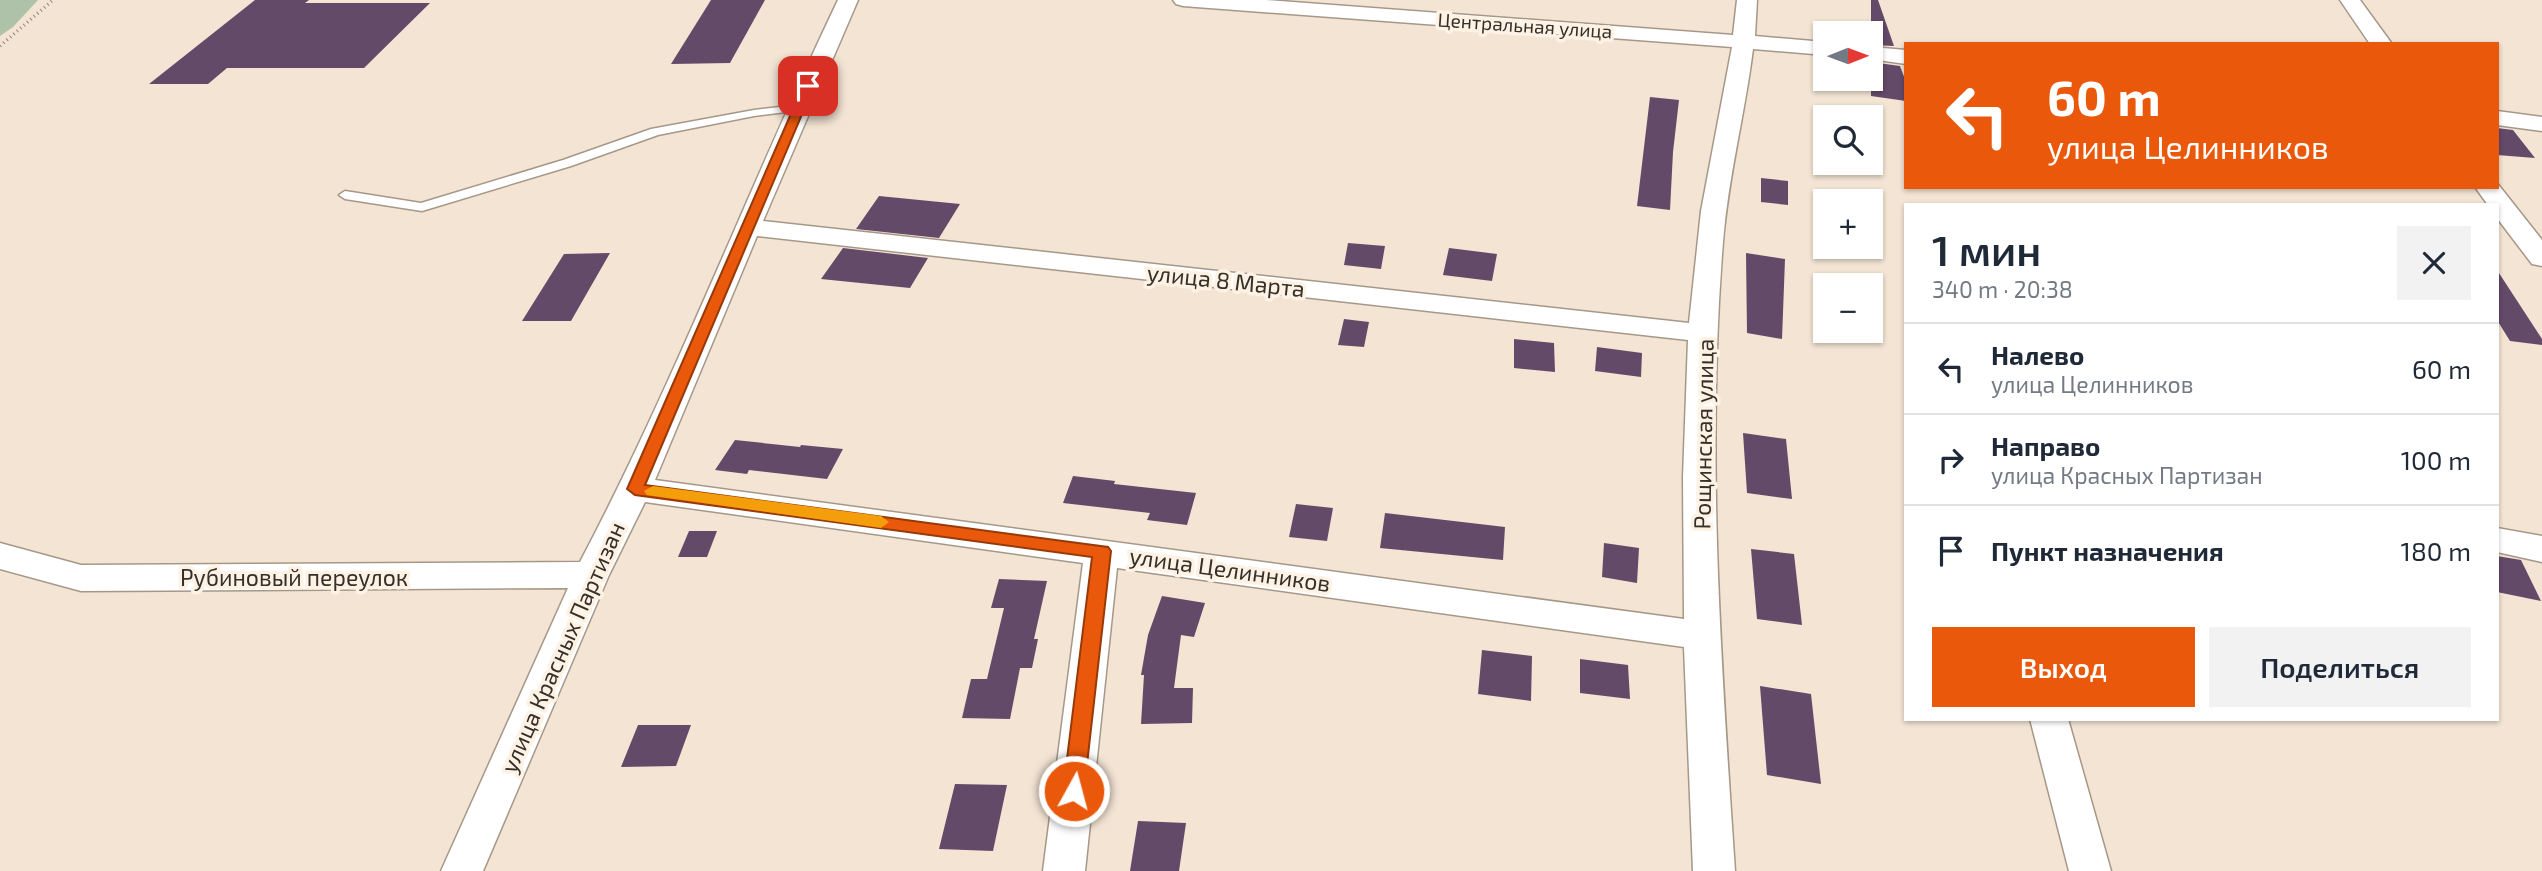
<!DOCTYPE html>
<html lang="ru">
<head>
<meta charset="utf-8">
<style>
	body { margin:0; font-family:"Exo 2",sans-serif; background:#f2f2f3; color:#1f2937; height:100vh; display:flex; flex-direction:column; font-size:26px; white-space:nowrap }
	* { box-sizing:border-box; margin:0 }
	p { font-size:23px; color:#747a83 }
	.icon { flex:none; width:38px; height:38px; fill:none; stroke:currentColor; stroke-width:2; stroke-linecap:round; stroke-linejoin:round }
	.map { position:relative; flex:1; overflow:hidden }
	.sheet { position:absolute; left:1904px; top:203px; width:595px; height:518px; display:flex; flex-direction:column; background:#fff; border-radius:0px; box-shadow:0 2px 5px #0004 }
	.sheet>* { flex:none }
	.guide { position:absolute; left:1904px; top:42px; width:595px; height:147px; border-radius:0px; box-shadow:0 2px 5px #0004; background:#ea580c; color:#fff; overflow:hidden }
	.needle { width:46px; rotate:89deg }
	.controls { position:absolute; left:1813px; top:21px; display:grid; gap:14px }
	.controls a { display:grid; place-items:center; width:70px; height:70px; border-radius:0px; background:#fff; box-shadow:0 2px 5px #0004; font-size:35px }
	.pin { position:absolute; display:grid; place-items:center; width:60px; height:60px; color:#fff; margin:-30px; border-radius:14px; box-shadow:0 4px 10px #0006 }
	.me { position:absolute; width:77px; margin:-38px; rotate:7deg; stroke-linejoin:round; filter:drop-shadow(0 0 5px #0008) }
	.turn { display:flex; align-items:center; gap:24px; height:147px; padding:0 28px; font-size:32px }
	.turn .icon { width:91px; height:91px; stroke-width:2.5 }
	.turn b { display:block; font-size:49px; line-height:60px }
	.round { display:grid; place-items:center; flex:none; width:74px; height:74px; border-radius:0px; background:#f2f2f3 }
	.overview { display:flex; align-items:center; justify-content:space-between; height:119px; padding:0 28px }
	h1 { font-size:42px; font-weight:600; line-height:52px }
	.cta { display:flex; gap:14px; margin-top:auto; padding:14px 28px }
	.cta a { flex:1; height:80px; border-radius:0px; background:#ea580c; color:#fff; font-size:28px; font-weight:600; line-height:80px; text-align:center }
	.cta a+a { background:#f2f2f3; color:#1f2937 }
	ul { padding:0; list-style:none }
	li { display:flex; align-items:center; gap:21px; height:91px; padding:0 28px; border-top:2px solid #e0e1e3 }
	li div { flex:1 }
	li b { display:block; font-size:26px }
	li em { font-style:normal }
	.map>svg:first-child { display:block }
	.green { fill:#adc2a9 }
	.building { fill:#634a69 }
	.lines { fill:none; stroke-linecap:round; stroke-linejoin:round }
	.lane-casing { stroke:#a69889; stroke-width:3 }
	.street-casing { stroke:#a69889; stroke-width:3 }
	.path { stroke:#92877c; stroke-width:3.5; stroke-dasharray:1 3.5; stroke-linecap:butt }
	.lane { fill:#fff; fill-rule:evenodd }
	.street { fill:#fff; fill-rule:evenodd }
	.route { fill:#ea580c; stroke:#983908; stroke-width:2 }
	.slow { fill:#f59e0b }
	.labels { text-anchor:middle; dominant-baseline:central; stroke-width:7; stroke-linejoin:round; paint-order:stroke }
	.far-street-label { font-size:19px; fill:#36302a; stroke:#fef2e4 }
	.street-label { font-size:23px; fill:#36302a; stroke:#fef2e4 }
</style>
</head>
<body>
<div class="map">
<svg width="2542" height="871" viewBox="0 0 2542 871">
	<rect width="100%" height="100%" fill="#f3e4d3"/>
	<path class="green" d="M0 0H38L13 27 0 36Z"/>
	<path class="building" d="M255 0H309L305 3H430L364 68H227L208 84H149Z
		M711 0H765L730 63 671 64Z
		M1871 0H1878L1894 46 1871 45Z
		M1871 62 1900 66 1906 82V101L1871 96Z
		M1650 97 1679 100 1673 152 1670 210 1637 206Z
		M2497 128 2513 130 2535 158 2497 155Z
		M1761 178 1788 181V205L1761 202Z
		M879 196 960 204 939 238 856 229Z
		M1348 243 1385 246 1381 269 1344 265Z
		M843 248 928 258 910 288 821 279Z
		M1449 248 1497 254 1492 281 1443 275Z
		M610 253 571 321H522L564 254Z
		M1746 253 1785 259 1782 339 1747 333Z
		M2497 270 2542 339V345L2510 341 2497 320Z
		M1344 319 1369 322 1364 347 1338 345Z
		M1514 339 1554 343 1555 372 1514 368Z
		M1597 347 1642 353 1641 377 1595 371Z
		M1743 433 1786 439 1792 499 1747 493Z
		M735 440 800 447 801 445 843 449 827 479 749 470 747 474 715 470Z
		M1073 476 1115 481 1114 484 1196 493 1187 525 1147 520 1150 513 1063 503Z
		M1296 504 1333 508 1327 541 1289 537Z
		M1385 513 1505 527 1503 560 1380 548Z
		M689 531H717L707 557H678Z
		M1604 543 1639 548 1637 583 1602 577Z
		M1751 549 1794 554 1802 625 1757 619Z
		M2497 556 2521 560 2541 601 2497 592Z
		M999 579 1047 581 1034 639H1038L1032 668H1020L1010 719 962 718 971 679H987L1004 608H991Z
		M1162 596 1205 603 1194 637 1181 635 1174 688H1193L1192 723 1141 724 1144 675H1141L1148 635Z
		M1482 650 1532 656 1531 701 1478 694Z
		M1580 659 1628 665 1630 699 1580 693Z
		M1760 686 1811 694 1821 784 1767 775Z
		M638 725H691L676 766 621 767Z
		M955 784 1007 785 993 851 939 849Z
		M1138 821 1186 823 1179 871H1130Z"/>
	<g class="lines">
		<defs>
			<path id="lane" d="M798 105 804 108 802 110 754 116 658 135 571 166 422 211 345 199 339 195 345 191 421 203 563 160 651 129 754 110Z"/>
			<path id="street" d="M838 0H858L763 221 1689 323 1701 211 1732 47 1183 6 1176 4 1173 0H1266L1733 35 1737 0H1757L1755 36 1825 42V55L1753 49C1745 114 1728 177 1723 242 1706 451 1721 662 1735 871H1693L1684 647 1117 568 1085 871H1043L1083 563 645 502 609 575 483 871H441L568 588 81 591 0 569V543L81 565 580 562C676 380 749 186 838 0ZM757 236 1688 340 1683 477 1684 619 655 480Z
				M2340 0H2360L2392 44H2370Z
				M1871 47 1906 50V64L1871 59Z
				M2497 111 2542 117V131L2497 125Z
				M2497 183 2542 240V266L2532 264 2497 218V205H2488L2475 187H2497Z
				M2497 528 2542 536V562L2497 552Z
				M2030 719H2068L2111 871H2069Z"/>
		</defs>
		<use href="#lane" class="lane-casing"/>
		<use href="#street" class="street-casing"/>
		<path class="path" d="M0 46 53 0"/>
		<use href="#lane" class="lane"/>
		<use href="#street" class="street"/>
	</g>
	<path class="route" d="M804 84 814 86 645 485 1108 547 1111 551 1084 791 1081 797 1074 800 1066 797 1063 791 1092 557 635 495 627 489Z"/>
	<path class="slow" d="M653 486 881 516 889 522 881 528 647 495 644 491Z"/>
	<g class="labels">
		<g class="far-street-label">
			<text transform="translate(1525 25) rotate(4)">Центральная улица</text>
		</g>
		<g class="street-label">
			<text transform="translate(1226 280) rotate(6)">улица 8 Марта</text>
			<text transform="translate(1703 434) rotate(-89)">Рощинская улица</text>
			<text transform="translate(1230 569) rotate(8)">улица Целинников</text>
			<text x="294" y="577">Рубиновый переулок</text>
			<text transform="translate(562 647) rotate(-66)">улица Красных Партизан</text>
		</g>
	</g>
</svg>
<div class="controls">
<a><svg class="needle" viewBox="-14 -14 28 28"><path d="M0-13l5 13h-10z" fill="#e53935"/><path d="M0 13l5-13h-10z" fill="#747a83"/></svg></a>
<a><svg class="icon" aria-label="search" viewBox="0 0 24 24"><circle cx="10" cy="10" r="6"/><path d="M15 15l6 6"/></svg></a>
<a>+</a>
<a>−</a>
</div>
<div class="pin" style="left:808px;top:86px;background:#d93025"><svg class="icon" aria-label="arrive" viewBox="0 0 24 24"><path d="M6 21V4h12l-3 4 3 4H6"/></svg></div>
<svg class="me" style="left:1074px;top:791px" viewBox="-20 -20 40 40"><circle r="17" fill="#ea580c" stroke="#fff" stroke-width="3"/><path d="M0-11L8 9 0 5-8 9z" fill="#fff"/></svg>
<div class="guide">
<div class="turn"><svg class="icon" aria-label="left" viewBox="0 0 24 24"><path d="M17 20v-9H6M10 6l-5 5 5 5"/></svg><div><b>60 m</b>улица Целинников</div></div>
</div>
<section class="sheet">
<div class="overview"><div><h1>1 мин</h1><p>340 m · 20:38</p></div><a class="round"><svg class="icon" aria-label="close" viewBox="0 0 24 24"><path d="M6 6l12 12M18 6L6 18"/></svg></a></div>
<ul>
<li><svg class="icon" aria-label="left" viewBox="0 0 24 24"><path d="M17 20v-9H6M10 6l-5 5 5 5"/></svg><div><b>Налево</b><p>улица Целинников</p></div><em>60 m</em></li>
<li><svg class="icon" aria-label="right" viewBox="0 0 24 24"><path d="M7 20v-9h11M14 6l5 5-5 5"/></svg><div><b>Направо</b><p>улица Красных Партизан</p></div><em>100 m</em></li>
<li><svg class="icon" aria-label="arrive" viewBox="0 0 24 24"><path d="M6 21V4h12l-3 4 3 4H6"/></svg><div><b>Пункт назначения</b></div><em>180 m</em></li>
</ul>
<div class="cta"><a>Выход</a><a>Поделиться</a></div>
</section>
</div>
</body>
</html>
